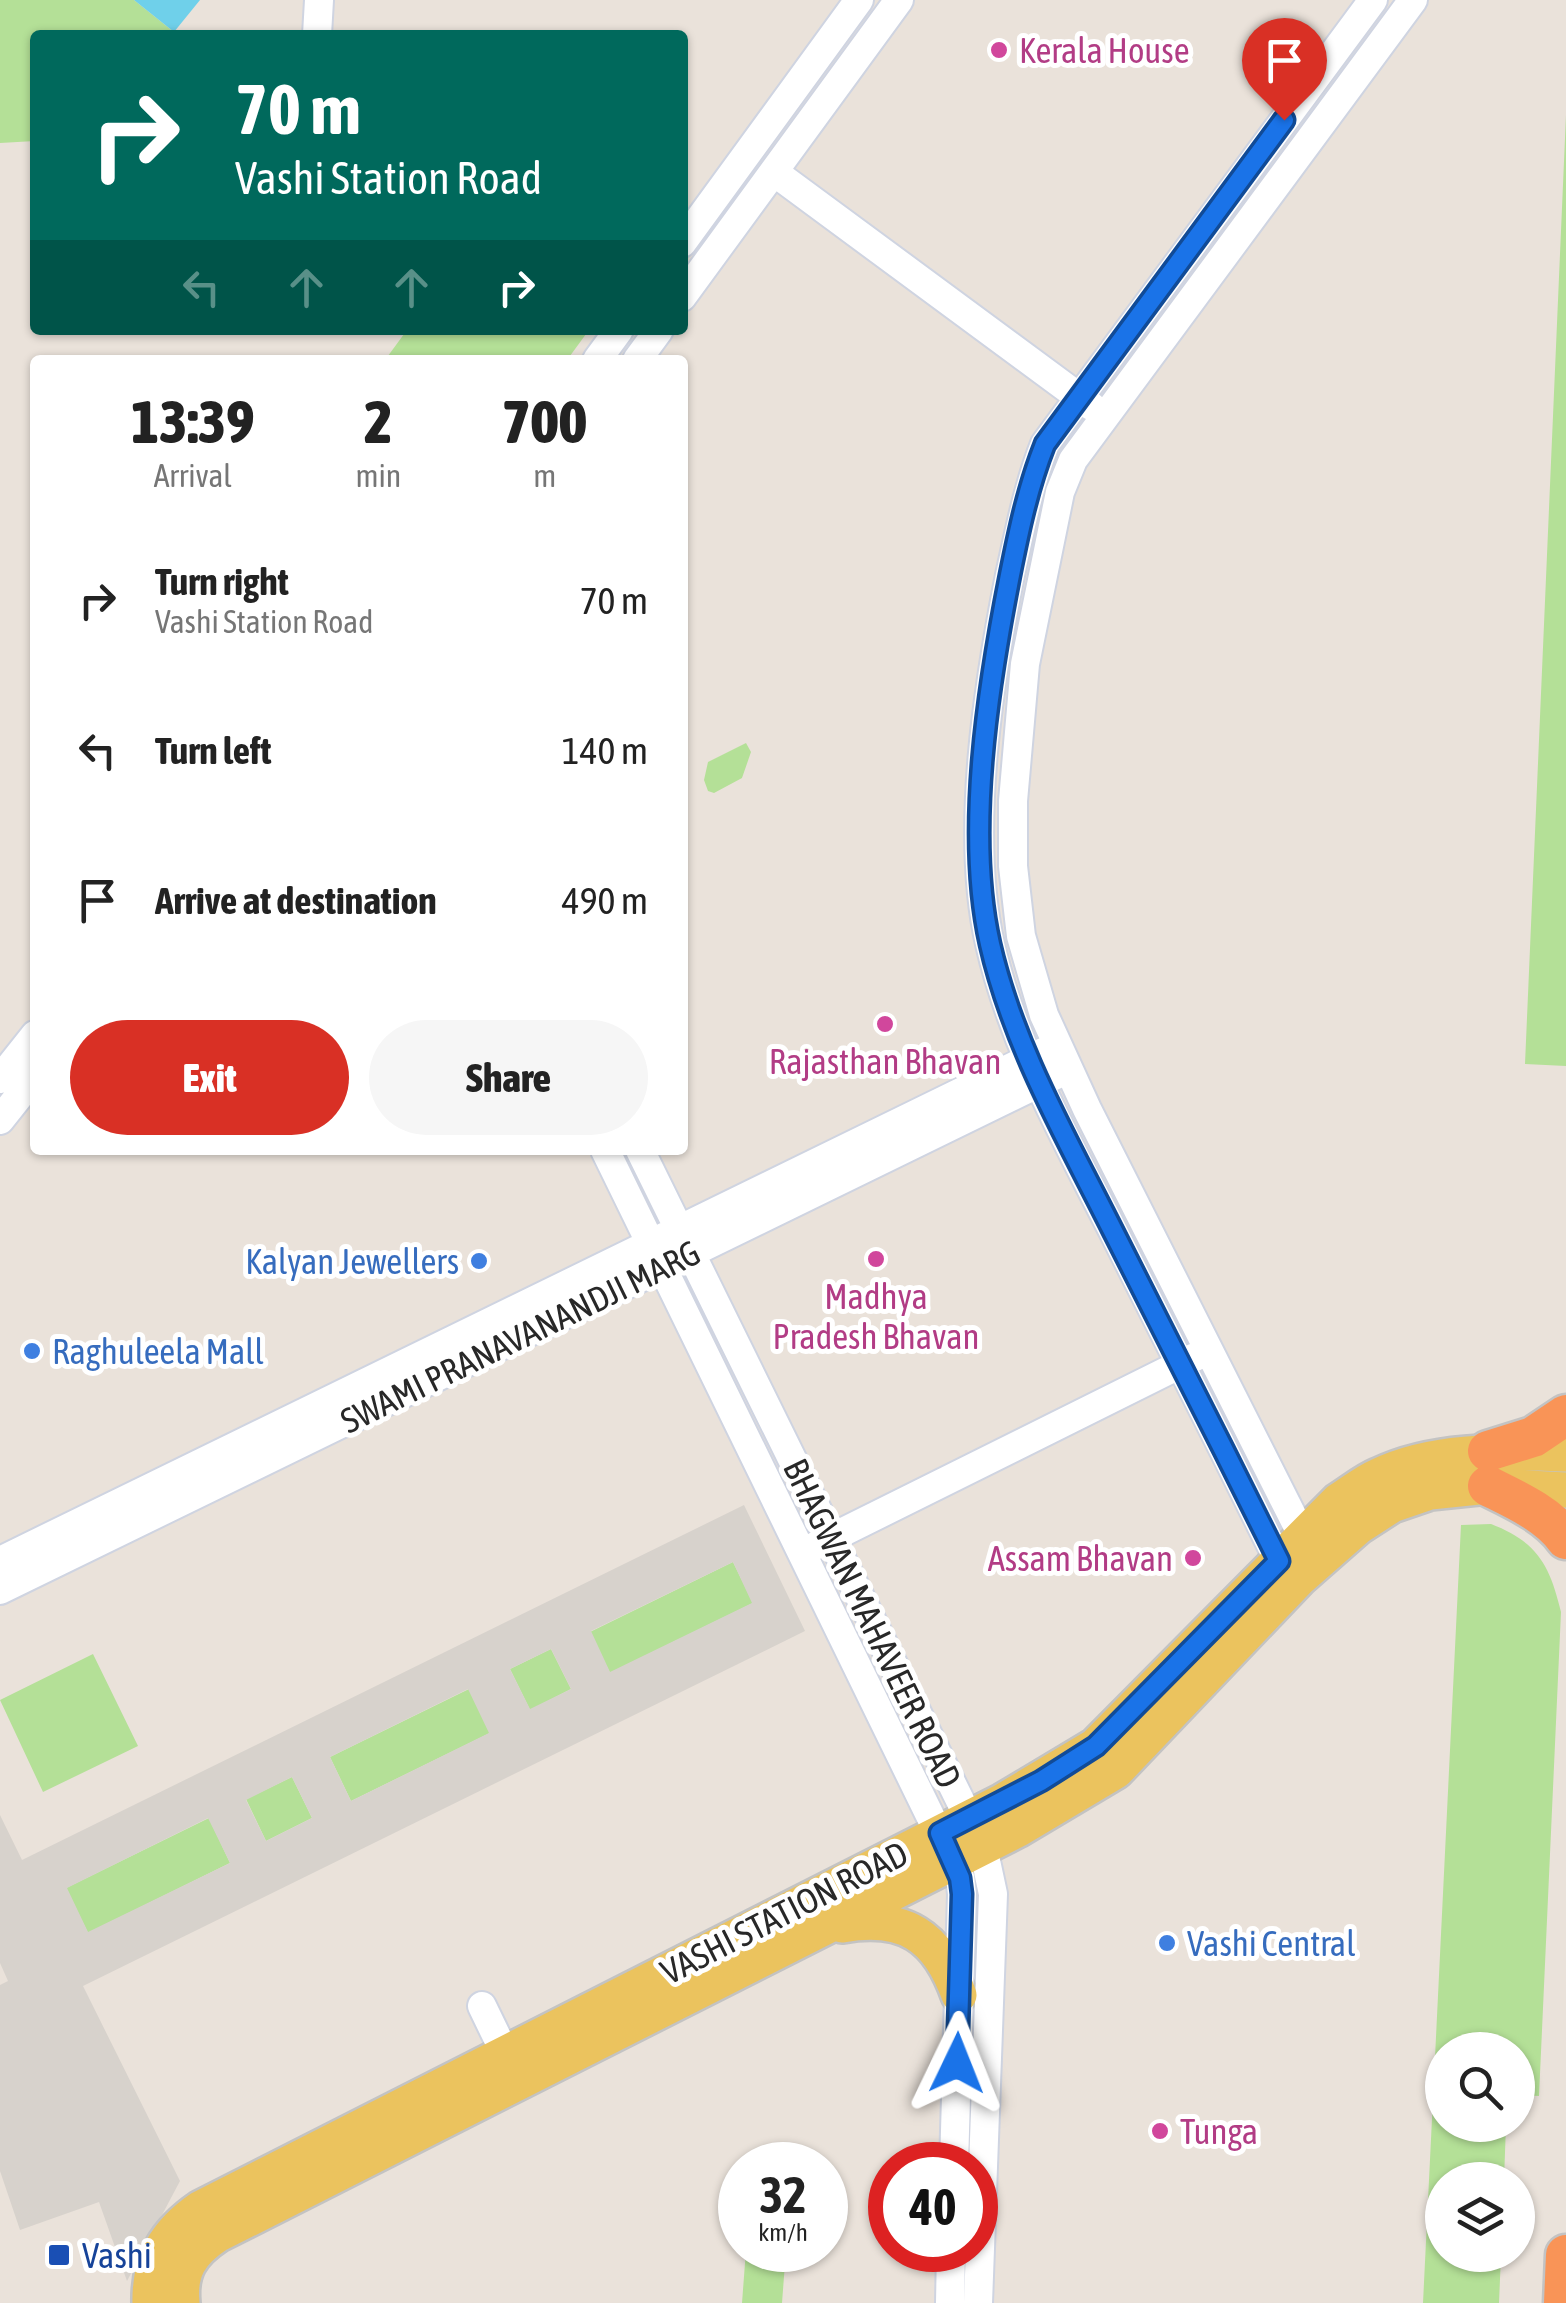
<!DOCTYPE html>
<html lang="en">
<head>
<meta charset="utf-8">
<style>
	body { margin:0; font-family:"Asap Condensed",sans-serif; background:#f6f6f6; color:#222; height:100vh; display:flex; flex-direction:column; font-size:38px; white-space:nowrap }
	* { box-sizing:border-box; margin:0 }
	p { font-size:32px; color:#767676 }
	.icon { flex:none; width:55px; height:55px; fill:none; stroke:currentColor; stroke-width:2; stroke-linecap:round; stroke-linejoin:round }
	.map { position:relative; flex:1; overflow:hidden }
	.panel { position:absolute; left:30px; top:355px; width:658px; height:800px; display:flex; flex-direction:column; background:#fff; border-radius:10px; box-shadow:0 2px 8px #0004 }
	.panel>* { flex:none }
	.hud { position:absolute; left:30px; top:30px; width:658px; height:305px; border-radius:10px; box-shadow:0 2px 8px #0004; background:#00695c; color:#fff; overflow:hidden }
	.controls { position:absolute; left:1425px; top:2032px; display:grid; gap:20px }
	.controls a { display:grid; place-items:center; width:110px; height:110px; border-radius:50%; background:#fff; box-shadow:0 2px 8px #0004; font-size:50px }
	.speed { position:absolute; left:718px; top:2142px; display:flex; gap:20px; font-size:50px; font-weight:700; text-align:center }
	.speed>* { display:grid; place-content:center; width:130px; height:130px; border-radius:50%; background:#fff; box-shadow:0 2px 8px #0004; line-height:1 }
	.speed small { font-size:25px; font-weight:400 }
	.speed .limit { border:15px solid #d22; background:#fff; color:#111 }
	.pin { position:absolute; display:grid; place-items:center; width:85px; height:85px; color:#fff; margin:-102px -42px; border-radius:50% 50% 50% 0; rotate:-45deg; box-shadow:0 0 10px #0007 }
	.pin .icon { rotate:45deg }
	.me { position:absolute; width:110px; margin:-55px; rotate:2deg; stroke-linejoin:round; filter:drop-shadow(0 0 8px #0008) }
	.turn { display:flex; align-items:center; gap:35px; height:210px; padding:0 40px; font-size:45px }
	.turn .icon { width:130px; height:130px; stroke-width:2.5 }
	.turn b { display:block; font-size:70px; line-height:85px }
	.lanes { display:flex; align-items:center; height:95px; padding:0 40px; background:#0003; justify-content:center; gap:50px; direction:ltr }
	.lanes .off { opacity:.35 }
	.eta { display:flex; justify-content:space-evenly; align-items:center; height:170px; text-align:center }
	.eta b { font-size:60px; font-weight:800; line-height:70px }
	.button { display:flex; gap:20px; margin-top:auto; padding:20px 40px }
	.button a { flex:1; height:115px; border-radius:60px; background:#d93025; color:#fff; font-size:40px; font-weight:800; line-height:115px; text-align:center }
	.button a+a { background:#f6f6f6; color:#222 }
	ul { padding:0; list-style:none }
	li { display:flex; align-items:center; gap:30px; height:150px; padding:0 40px }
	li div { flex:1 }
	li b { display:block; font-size:38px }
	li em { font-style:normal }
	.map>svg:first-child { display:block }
	.green { fill:#b4e097 }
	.plaza { fill:#d7d2cc; fill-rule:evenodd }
	.water { fill:#6fd0ea }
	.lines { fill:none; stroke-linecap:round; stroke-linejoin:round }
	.minor-casing { stroke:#cfd4e1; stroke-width:32 }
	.major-casing { stroke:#c3c3c3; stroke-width:40 }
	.highway-casing { stroke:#c3c3c3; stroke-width:45 }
	.minor { stroke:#fff; stroke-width:28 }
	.major { stroke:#ebc35e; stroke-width:35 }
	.highway { stroke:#f99457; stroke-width:40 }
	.route-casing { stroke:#114b97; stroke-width:25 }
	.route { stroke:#1a73e8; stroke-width:18 }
	.hotel-dot { fill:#d1479c; stroke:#fff; stroke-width:4 }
	.shop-dot { fill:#3f7fe0; stroke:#fff; stroke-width:4 }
	.transit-dot { fill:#1a4fb4; stroke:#fff; stroke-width:4 }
	.labels { text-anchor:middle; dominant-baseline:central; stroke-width:10; stroke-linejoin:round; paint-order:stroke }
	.hotel-label { font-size:35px; fill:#b23c85; stroke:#fff; text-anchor:start }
	.shop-label { font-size:35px; fill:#366cbe; stroke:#fff; text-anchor:start }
	.street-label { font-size:35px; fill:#282828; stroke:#fff }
	.transit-label { font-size:35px; fill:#164399; stroke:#fff; text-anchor:start }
</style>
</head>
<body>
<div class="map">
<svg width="1566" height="2303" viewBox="0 0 1566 2303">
	<rect width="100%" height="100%" fill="#eae2da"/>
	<path class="green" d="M0 0H134L174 32 172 35H35V141L0 143Z
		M1566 115V1066L1525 1064Z
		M407 330H589L567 360H385Z
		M746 743 751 752 742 778 714 793 708 791 704 780 708 762Z
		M1491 1524C1538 1542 1550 1566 1561 1612L1539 2096 1518 2095V2050H1442V2125H1506L1504 2180H1442V2255H1501L1499 2303H1423L1461 1525Z
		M733 1562 753 1603 610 1673 590 1632Z
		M551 1649 571 1689 530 1710 510 1669Z
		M93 1654 138 1746 43 1792 0 1700Z
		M469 1689 490 1733 351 1801 330 1757Z
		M292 1777 312 1818 266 1841 246 1799Z
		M209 1818 230 1863 88 1933 66 1888Z
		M746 2250H786L782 2303H742Z"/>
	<path class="plaza" d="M744 1505 805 1631 83 1986 180 2181 127 2281 99 2202 20 2230 0 2171V1985L8 1981 0 1963V1815L22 1860ZM733 1562 752 1603 610 1672 591 1631ZM551 1649 571 1689 530 1709 510 1669ZM468 1689 489 1733 351 1801 330 1757ZM292 1777 312 1818 266 1841 246 1800ZM208 1818 230 1863 88 1932 67 1888Z"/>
	<path class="water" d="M134 0H200L174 32Z"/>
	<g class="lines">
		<defs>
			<path id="minor" d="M317 35 319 0
				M774 172 1091 406
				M682 243 859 0
				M682 297 899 0
				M597 360 619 330
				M637 360 659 330
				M0 1079 35 1035
				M0 1120 35 1076
				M605 1150 960 1877 962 1894 954 2165
				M640 1150 983 1847 993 1894 978 2303
				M1303 1537 1087 1109 1044 1015 1021 936 1013 866V801L1025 664 1060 492 1073 460 1413 0
				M817 1545 1195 1357
				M0 1561 1043 1052
				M1279 1561C1224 1450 1168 1339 1112 1229 1065 1137 1013 1045 990 944 965 833 988 686 1010 575 1020 530 1028 487 1045 444L1373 0
				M0 1590 1056 1075
				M482 2006 514 2072
				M950 2303 951 2250"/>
			<path id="major" d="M842 1925C905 1914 938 1936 959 1995
				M150 2303C149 2260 166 2232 201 2208L1003 1801 1095 1746 1338 1501C1351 1493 1364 1482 1378 1476 1436 1448 1504 1452 1566 1454
				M182 2303C179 2271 190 2253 217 2235L1017 1830 1116 1771 1300 1578 1358 1527 1392 1505 1430 1492 1488 1486 1566 1490"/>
			<path id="highway" d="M1488 1451 1533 1437 1566 1415
				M1488 1486C1516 1500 1548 1514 1566 1539
				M1564 2303 1566 2255"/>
		</defs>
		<use href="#minor" class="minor-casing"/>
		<use href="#major" class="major-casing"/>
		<use href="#highway" class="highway-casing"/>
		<use href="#minor" class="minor"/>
		<use href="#major" class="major"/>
		<use href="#highway" class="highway"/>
	</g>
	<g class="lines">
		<defs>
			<path id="route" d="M957 2063 962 1894 960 1878 940 1833 1041 1781 1096 1746 1279 1561C1224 1450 1168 1339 1112 1229 1066 1137 1013 1045 990 944 965 833 988 686 1010 575 1019 530 1028 487 1045 444L1284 120"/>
		</defs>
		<use href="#route" class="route-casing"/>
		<use href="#route" class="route"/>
	</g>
	<g class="hotel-dot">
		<circle cx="999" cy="50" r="10"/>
		<circle cx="885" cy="1024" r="10"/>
		<circle cx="876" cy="1259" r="10"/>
		<circle cx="1193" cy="1558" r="10"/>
		<circle cx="1160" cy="2131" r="10"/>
	</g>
	<g class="shop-dot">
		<circle cx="479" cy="1261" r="10"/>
		<circle cx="32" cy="1351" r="10"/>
		<circle cx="1167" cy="1943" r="10"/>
	</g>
	<rect class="transit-dot" x="47" y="2243" width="24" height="24" rx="5"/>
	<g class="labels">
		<g class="hotel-label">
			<text x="1019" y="50">Kerala House</text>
			<text x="885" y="1061" text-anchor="middle">Rajasthan Bhavan</text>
			<text x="876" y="1296" text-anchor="middle">Madhya<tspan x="876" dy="40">Pradesh Bhavan</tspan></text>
			<text x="1173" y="1558" text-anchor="end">Assam Bhavan</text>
			<text x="1180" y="2131">Tunga</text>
		</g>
		<g class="shop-label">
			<text x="459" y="1261" text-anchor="end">Kalyan Jewellers</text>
			<text x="52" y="1351">Raghuleela Mall</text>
			<text x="1187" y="1943">Vashi Central</text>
		</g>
		<g class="street-label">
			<text transform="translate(520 1336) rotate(-26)">SWAMI PRANAVANANDJI MARG</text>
			<text transform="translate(873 1623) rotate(64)">BHAGWAN MAHAVEER ROAD</text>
			<text transform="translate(784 1912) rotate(-27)">VASHI STATION ROAD</text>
		</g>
		<g class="transit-label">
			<text x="82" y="2255">Vashi</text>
		</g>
	</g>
</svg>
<div class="controls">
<a><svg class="icon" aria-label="search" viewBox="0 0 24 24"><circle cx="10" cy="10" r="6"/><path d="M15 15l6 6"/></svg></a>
<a><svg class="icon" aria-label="layers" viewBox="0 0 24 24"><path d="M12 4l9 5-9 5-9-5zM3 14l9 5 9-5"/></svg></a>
</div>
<div class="speed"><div>32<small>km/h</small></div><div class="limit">40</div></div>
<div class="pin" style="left:1284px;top:120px;background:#d93025"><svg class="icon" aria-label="arrive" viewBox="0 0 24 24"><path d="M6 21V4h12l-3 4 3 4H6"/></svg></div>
<svg class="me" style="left:957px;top:2063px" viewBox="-20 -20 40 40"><path d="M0-17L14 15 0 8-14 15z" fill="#1a73e8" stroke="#fff" stroke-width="4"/></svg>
<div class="hud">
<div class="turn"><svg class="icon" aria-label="right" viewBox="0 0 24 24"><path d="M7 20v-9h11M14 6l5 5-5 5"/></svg><div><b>70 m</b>Vashi Station Road</div></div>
<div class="lanes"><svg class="icon off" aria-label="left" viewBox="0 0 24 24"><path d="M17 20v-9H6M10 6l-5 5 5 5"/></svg><svg class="icon off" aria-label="ahead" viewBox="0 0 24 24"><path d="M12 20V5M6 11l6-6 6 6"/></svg><svg class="icon off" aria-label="ahead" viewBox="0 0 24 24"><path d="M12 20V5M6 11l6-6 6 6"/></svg><svg class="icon" aria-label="right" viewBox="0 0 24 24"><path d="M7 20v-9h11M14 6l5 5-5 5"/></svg></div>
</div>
<section class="panel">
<div class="eta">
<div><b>13:39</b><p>Arrival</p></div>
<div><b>2</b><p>min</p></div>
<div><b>700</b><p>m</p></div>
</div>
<ul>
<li><svg class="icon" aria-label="right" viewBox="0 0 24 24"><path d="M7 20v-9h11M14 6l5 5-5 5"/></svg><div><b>Turn right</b><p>Vashi Station Road</p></div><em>70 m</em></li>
<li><svg class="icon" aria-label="left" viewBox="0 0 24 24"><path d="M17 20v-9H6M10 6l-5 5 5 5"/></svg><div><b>Turn left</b></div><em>140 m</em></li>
<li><svg class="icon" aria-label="arrive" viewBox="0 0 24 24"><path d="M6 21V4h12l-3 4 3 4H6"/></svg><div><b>Arrive at destination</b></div><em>490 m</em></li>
</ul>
<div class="button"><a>Exit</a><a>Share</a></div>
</section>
</div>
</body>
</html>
